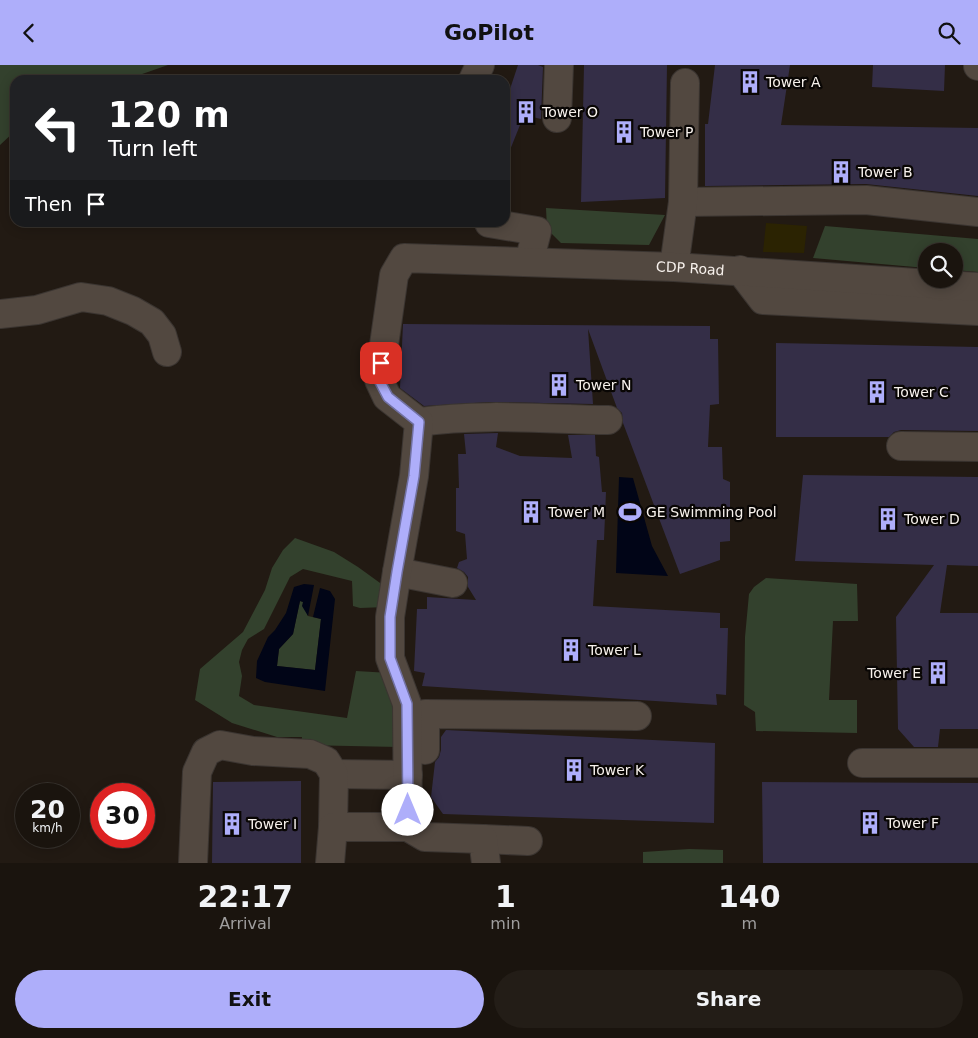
<!DOCTYPE html>
<html lang="en">
<head>
<meta charset="utf-8">
<style>
	body { margin:0; font-family:"DejaVu Sans",sans-serif; background:#231d17; color:#f1f3f6; height:100vh; display:flex; flex-direction:column; font-size:19px; white-space:nowrap }
	* { box-sizing:border-box; margin:0 }
	p { font-size:16px; color:#9f9e9e }
	.icon { flex:none; width:28px; height:28px; fill:none; stroke:currentColor; stroke-width:2; stroke-linecap:round; stroke-linejoin:round }
	.map { position:relative; height:798px; overflow:hidden }
	.details { display:flex; flex-direction:column; background:#1a140e; flex:1 }
	.details>* { flex:none }
	.banner { position:absolute; left:10px; top:10px; width:500px; height:152px; border-radius:15px; box-shadow:0 2px 12px #0003,0 0 0 1px #38332e; background:#202124; color:#fff; overflow:hidden }
	.controls { position:absolute; left:918px; top:178px; display:grid; gap:10px }
	.controls a { display:grid; place-items:center; width:45px; height:45px; border-radius:50%; background:#1a140e; box-shadow:0 2px 12px #0003,0 0 0 1px #38332e; font-size:25px }
	.speed { position:absolute; left:15px; top:718px; display:flex; gap:10px; font-size:25px; font-weight:700; text-align:center }
	.speed>* { display:grid; place-content:center; width:65px; height:65px; border-radius:50%; background:#1a140e; box-shadow:0 2px 12px #0003,0 0 0 1px #38332e; line-height:1 }
	.speed small { font-size:12px; font-weight:400 }
	.speed .limit { border:8px solid #d22; background:#fff; color:#111 }
	.pin { position:absolute; display:grid; place-items:center; width:42px; height:42px; color:#fff; margin:-21px; border-radius:10px; box-shadow:0 2px 8px #0006 }
	.me { position:absolute; width:55px; margin:-28px; rotate:0deg; stroke-linejoin:round; filter:drop-shadow(0 0 4px #0008) }
	.turn { display:flex; align-items:center; gap:18px; height:105px; padding:0 15px; font-size:22px }
	.turn .icon { width:65px; height:65px; stroke-width:2.5 }
	.turn b { display:block; font-size:35px; line-height:42px }
	.then { display:flex; align-items:center; height:48px; padding:0 15px; background:#0003; gap:10px; font-size:19px }
	.eta { display:flex; justify-content:space-evenly; align-items:center; height:85px; text-align:center }
	.eta b { font-size:30px; font-weight:700; line-height:35px }
	.button { display:flex; gap:10px; margin-top:auto; padding:10px 15px }
	.button a { flex:1; height:58px; border-radius:30px; background:#aeaefa; color:#111; font-size:20px; font-weight:700; line-height:58px; text-align:center }
	.button a+a { background:#231d17; color:#f1f3f6 }
	header { display:flex; justify-content:space-between; align-items:center; height:65px; padding:0 15px; background:#aeaefa; color:#111; font-size:22px; font-weight:700 }
	.map>svg:first-child { display:block }
	.green { fill:#33412d }
	.sand { fill:#2b2302 }
	.water { fill:#010517 }
	.building { fill:#342e47 }
	.lines { fill:none; stroke-linecap:round; stroke-linejoin:round }
	.minor-casing { stroke:#3b3531; stroke-width:30 }
	.minor { stroke:#524840; stroke-width:28 }
	.route-casing { stroke:#7171a2; stroke-width:12 }
	.route { stroke:#aeaefa; stroke-width:9 }
	.labels { text-anchor:middle; dominant-baseline:central; stroke-width:4.5; stroke-linejoin:round; paint-order:stroke }
	.poi-label { font-size:14px; fill:#f7f1ec; stroke:#090604; text-anchor:start }
	.street-label { font-size:14px; fill:#f7f1ec; stroke:#090604 }
</style>
</head>
<body>
<header><svg class="icon" aria-label="back" viewBox="0 0 24 24"><path d="M15 5l-7 7 7 7"/></svg>GoPilot<svg class="icon" aria-label="search" viewBox="0 0 24 24"><circle cx="10" cy="10" r="6"/><path d="M15 15l6 6"/></svg></header>
<div class="map">
<svg width="978" height="798" viewBox="0 0 978 798">
	<rect width="100%" height="100%" fill="#221a13"/>
	<path class="green" d="M0 0H168L125 15H15V66L0 80Z
		M546 143 665 150 649 180 561 178 547 164Z
		M825 161 978 174V207L954 205V186H926V203L813 193Z
		M295 473 334 487 358 502 387 523 386 542 360 543 353 541 352 516 303 504 290 512 264 564 248 574 242 585 239 597 242 611 239 631 254 640 347 653 356 606 390 608 399 682 301 680 302 672H277L232 658 195 635 200 604 243 567 265 525 272 503 283 485Z
		M766 513 857 519 858 556H833L829 635H857V668L756 666 755 647 744 640 745 572 749 529 754 522Z
		M300 536 303 537 308 551 321 554 315 605 277 601 279 584 293 569Z
		M689 784 723 785V798H643V787Z"/>
	<path class="sand" d="M766 158 807 161 804 188 763 187Z"/>
	<path class="water" d="M619 412 633 413 652 481 668 511 616 508Z
		M304 519 314 520 308 551 302 541 303 537 300 536 293 569 279 584 277 601 315 605 321 554 313 552 320 523 330 526 335 534 325 626 265 617 256 613 257 596 268 572 275 565 286 548 294 522Z"/>
	<path class="building" d="M518 0H538L543 2 541 53V54L524 50 506 95 505 39Z
		M584 0H667L665 133 581 137Z
		M715 0H790L781 60 978 63V131L866 119 705 121V59H708Z
		M873 0H945L944 26 872 22Z
		M403 259 710 261V274H718L719 339 710 340 708 382H722L723 414 730 417V476L720 477V495L680 509 623 358 622 348 617 343 588 264 593 339 490 337 424 341 400 323Z
		M776 278 978 282V366L901 365 894 367 889 372H776Z
		M498 368 496 382 520 391 572 393 568 370H595L596 391 599 392 602 427H606L604 475H597L593 541 720 548V563H728L726 630 716 629 717 640 422 621 425 608 414 606 417 544H427V532L476 535 468 522V512L464 507 457 503 459 497 467 494 465 469 456 466V423H459L458 389H466L464 369Z
		M803 410 978 412V501L947 500 940 548H978V664H940L938 682H914L898 664 896 552 934 500 795 496Z
		M446 665 715 678 714 758 443 749 431 732 435 697 439 692 441 685V672Z
		M301 716V798H212L213 717Z
		M762 717 978 718V798H763Z"/>
	<g class="lines">
		<defs>
			<g id="minor">
				<path d="M978 0V1"/>
				<path d="M473 15 480 0"/>
				<path d="M557 53 559 0"/>
				<path d="M683 137 866 135 978 147"/>
				<path d="M489 158 537 166 529 197"/>
				<path d="M674 202 683 137 685 18"/>
				<path d="M740 205 763 235 978 246"/>
				<path d="M0 249 37 245 81 232 108 236 133 246 152 257 162 270 167 287"/>
				<path d="M419 357C482 348 546 354 608 355"/>
				<path d="M901 381 978 382"/>
				<path d="M397 507 453 518"/>
				<path d="M425 685V649L637 651"/>
				<path d="M862 698H978"/>
				<path d="M334 709 408 710"/>
				<path id="s1" d="M408 762 407 639 390 593V552L397 507 414 411 419 357 387 332 379 315 394 210 404 193 674 202 978 222"/>
				<path d="M483 774 528 776"/>
				<path d="M193 798 197 707 206 687 220 680 253 686 310 689 326 696 334 709 333 762"/>
				<path d="M330 798 333 762H408L425 772 483 774 486 798"/>
			</g>
		</defs>
		<use href="#minor" class="minor-casing"/>
		<use href="#minor" class="minor"/>
	</g>
	<g class="lines">
		<defs>
			<path id="route" d="M381 298 379 315 388 332 419 357 414 411 397 507 390 552V593L407 639 408 745"/>
		</defs>
		<use href="#route" class="route-casing"/>
		<use href="#route" class="route"/>
	</g>
	<defs>
		<symbol id="building-bare" viewBox="-9 -9 18 18"><path d="M-4-6H4V6H1V3H-1V6H-4ZM-2.5-4.3h1.7v1.8h-1.7ZM.8-4.3h1.7v1.8H.8ZM-2.5-1h1.7V.8h-1.7ZM.8-1h1.7V.8H.8Z" fill="#aeaefa" stroke="#090604" stroke-width="2.5" paint-order="stroke"/></symbol>
		<symbol id="stadium-bare" viewBox="-9 -9 18 18"><path d="M0-5a6.5 5 0 1 0 0 10a6.5 5 0 1 0 0-10ZM-3.5-1.8h7v3.6h-7Z" fill="#aeaefa" stroke="#090604" stroke-width="2.5" paint-order="stroke"/></symbol>
	</defs>
	<g fill-rule="evenodd">
		<use href="#building-bare" x="734" y="1" width="32" height="32"/>
		<use href="#building-bare" x="510" y="31" width="32" height="32"/>
		<use href="#building-bare" x="608" y="51" width="32" height="32"/>
		<use href="#building-bare" x="825" y="91" width="32" height="32"/>
		<use href="#building-bare" x="543" y="304" width="32" height="32"/>
		<use href="#building-bare" x="861" y="311" width="32" height="32"/>
		<use href="#building-bare" x="515" y="431" width="32" height="32"/>
		<use href="#stadium-bare" x="614" y="431" width="32" height="32"/>
		<use href="#building-bare" x="872" y="438" width="32" height="32"/>
		<use href="#building-bare" x="555" y="569" width="32" height="32"/>
		<use href="#building-bare" x="922" y="592" width="32" height="32"/>
		<use href="#building-bare" x="558" y="689" width="32" height="32"/>
		<use href="#building-bare" x="854" y="742" width="32" height="32"/>
		<use href="#building-bare" x="216" y="743" width="32" height="32"/>
	</g>
	<g class="labels">
		<g class="poi-label">
			<text x="766" y="17">Tower A</text>
			<text x="542" y="47">Tower O</text>
			<text x="640" y="67">Tower P</text>
			<text x="858" y="107">Tower B</text>
			<text x="576" y="320">Tower N</text>
			<text x="894" y="327">Tower C</text>
			<text x="548" y="447">Tower M</text>
			<text x="646" y="447">GE Swimming Pool</text>
			<text x="904" y="454">Tower D</text>
			<text x="588" y="585">Tower L</text>
			<text x="921" y="608" text-anchor="end">Tower E</text>
			<text x="590" y="705">Tower K</text>
			<text x="886" y="758">Tower F</text>
			<text x="248" y="759">Tower I</text>
		</g>
		<g class="street-label">
			<text stroke="none"><textPath href="#s1" startOffset="882">CDP Road</textPath></text>
		</g>
	</g>
</svg>
<div class="controls">
<a><svg class="icon" aria-label="search" viewBox="0 0 24 24"><circle cx="10" cy="10" r="6"/><path d="M15 15l6 6"/></svg></a>
</div>
<div class="speed"><div>20<small>km/h</small></div><div class="limit">30</div></div>
<div class="pin" style="left:381px;top:298px;background:#d93025"><svg class="icon" aria-label="arrive" viewBox="0 0 24 24"><path d="M6 21V4h12l-3 4 3 4H6"/></svg></div>
<svg class="me" style="left:408px;top:745px" viewBox="-20 -20 40 40"><circle r="19" fill="#fff"/><path d="M0-13L10 11 0 6-10 11z" fill="#aeaefa"/></svg>
<div class="banner">
<div class="turn"><svg class="icon" aria-label="left" viewBox="0 0 24 24"><path d="M17 20v-9H6M10 6l-5 5 5 5"/></svg><div><b>120 m</b>Turn left</div></div>
<div class="then">Then<svg class="icon" aria-label="arrive" viewBox="0 0 24 24"><path d="M6 21V4h12l-3 4 3 4H6"/></svg></div>
</div>
</div>
<section class="details">
<div class="eta">
<div><b>22:17</b><p>Arrival</p></div>
<div><b>1</b><p>min</p></div>
<div><b>140</b><p>m</p></div>
</div>
<div class="button"><a>Exit</a><a>Share</a></div>
</section>
</body>
</html>
